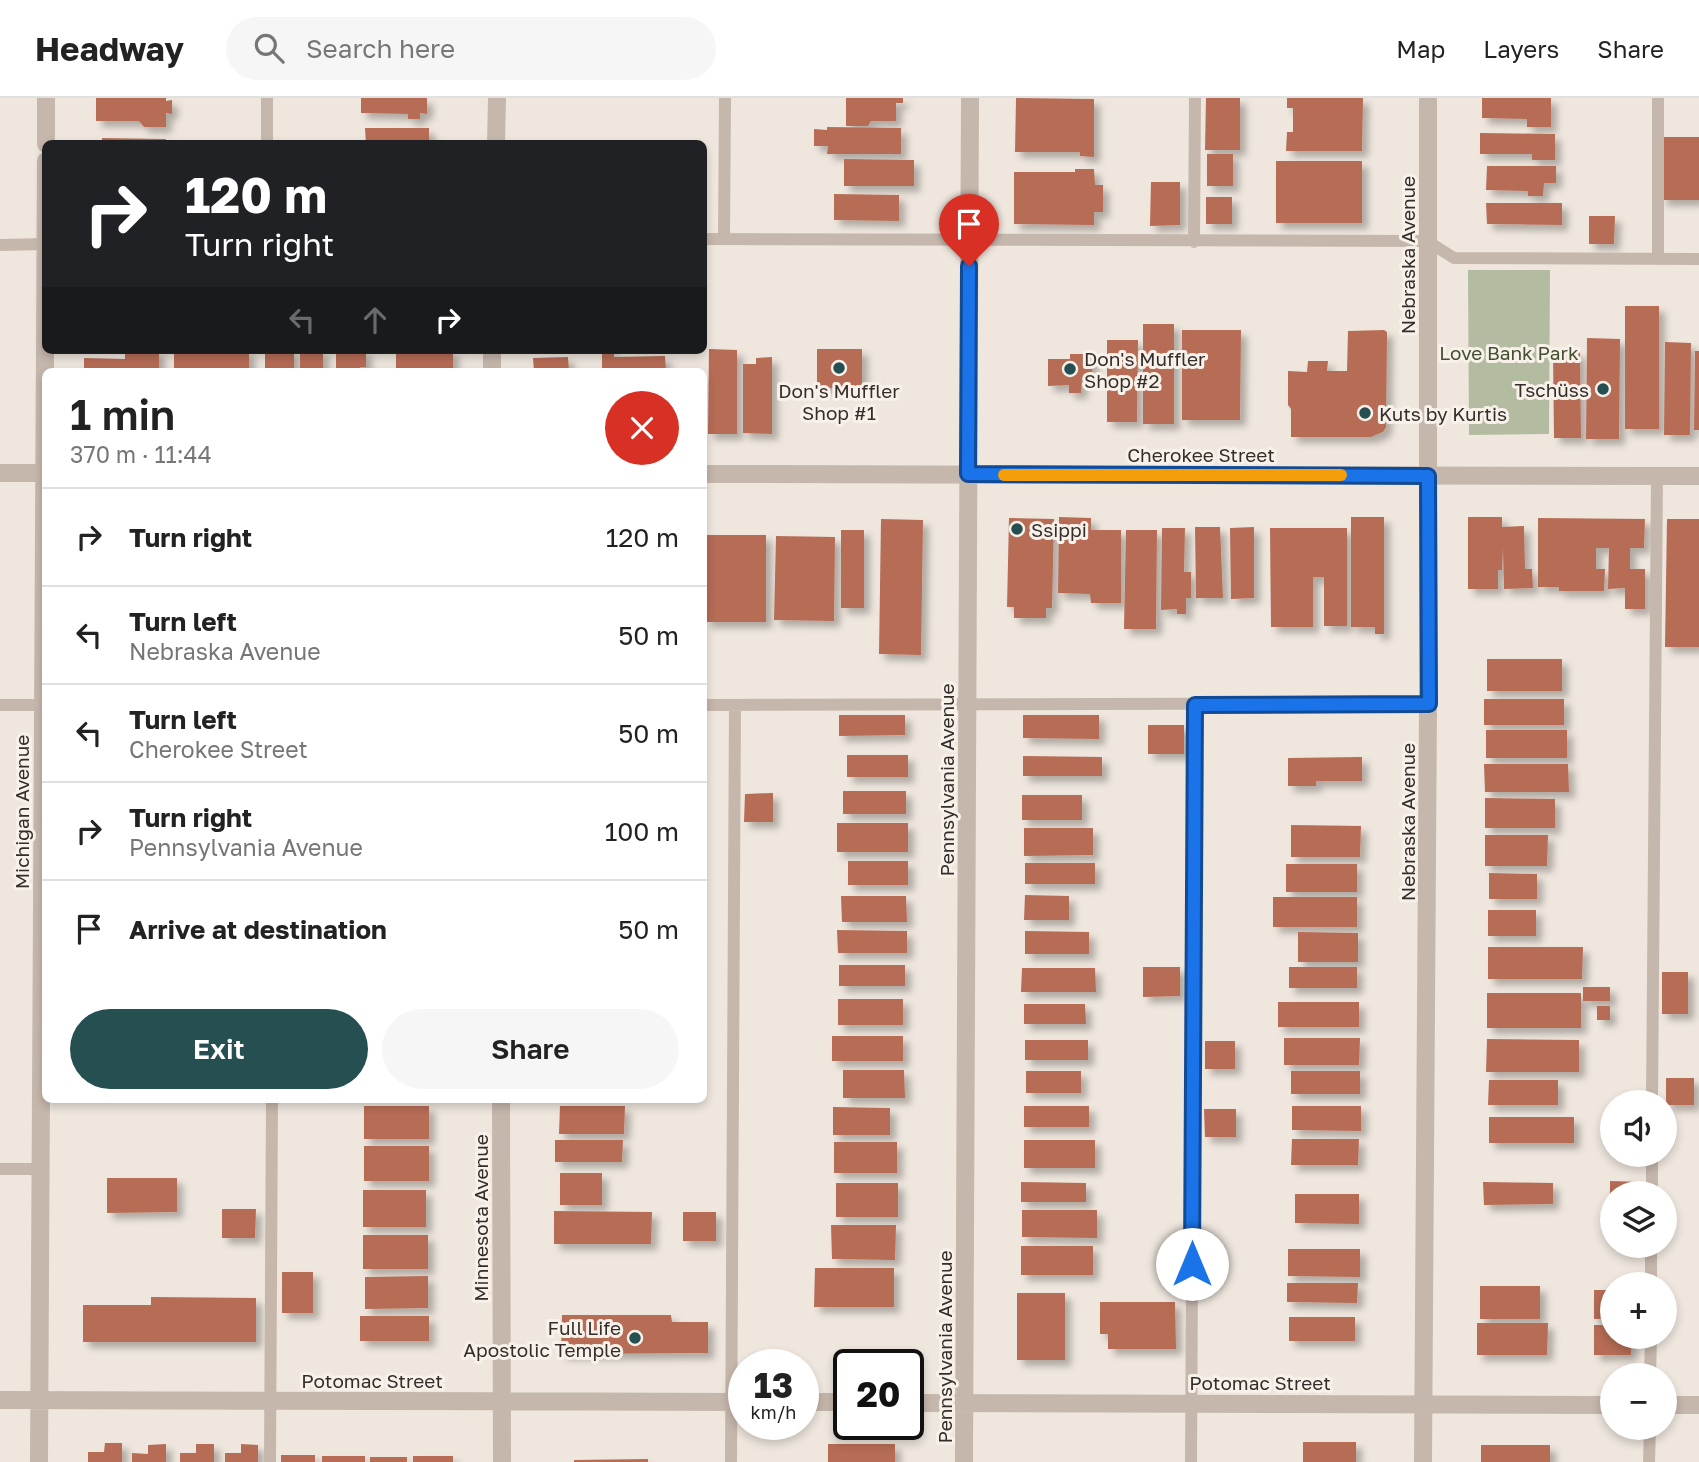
<!DOCTYPE html>
<html lang="en">
<head>
<meta charset="utf-8">
<style>
	body { margin:0; font-family:"Golos Text",sans-serif; background:#f6f6f6; color:#222; height:100vh; display:flex; flex-direction:column; font-size:26px; white-space:nowrap }
	* { box-sizing:border-box; margin:0 }
	p { font-size:23px; color:#767676 }
	.icon { flex:none; width:38px; height:38px; fill:none; stroke:currentColor; stroke-width:2; stroke-linecap:round; stroke-linejoin:round }
	.map { position:relative; flex:1; overflow:hidden }
	.drawer { position:absolute; left:42px; top:270px; width:665px; height:735px; display:flex; flex-direction:column; background:#fff; border-radius:10px; box-shadow:0 4px 10px #0003 }
	.drawer>* { flex:none }
	.banner { position:absolute; left:42px; top:42px; width:665px; height:214px; border-radius:10px; box-shadow:0 4px 10px #0003; background:#202124; color:#fff; overflow:hidden }
	.fabs { position:absolute; left:1600px; top:992px; display:grid; gap:14px }
	.fabs a { display:grid; place-items:center; width:77px; height:77px; border-radius:50%; background:#fff; box-shadow:0 4px 10px #0003; font-size:35px }
	.speed { position:absolute; left:728px; top:1251px; display:flex; gap:14px; font-size:35px; font-weight:700; text-align:center }
	.speed>* { display:grid; place-content:center; width:91px; height:91px; border-radius:50%; background:#fff; box-shadow:0 4px 10px #0003; line-height:1 }
	.speed small { font-size:18px; font-weight:400 }
	.speed .limit { border:4px solid #111; border-radius:10px; background:#fff; color:#111 }
	.pin { position:absolute; display:grid; place-items:center; width:60px; height:60px; color:#fff; margin:-72px -30px; border-radius:50% 50% 50% 0; rotate:-45deg; box-shadow:0 0 7px #0007 }
	.pin .icon { rotate:45deg }
	.me { position:absolute; width:77px; margin:-38px; rotate:0deg; stroke-linejoin:round; filter:drop-shadow(0 0 5px #0008) }
	.turn { display:flex; align-items:center; gap:24px; height:147px; padding:0 28px; font-size:32px }
	.turn .icon { width:91px; height:91px; stroke-width:2.5 }
	.turn b { display:block; font-size:49px; line-height:60px }
	.lanes { display:flex; align-items:center; height:66px; padding:0 28px; background:#0003; justify-content:center; gap:35px; direction:ltr }
	.lanes .off { opacity:.35 }
	.round { display:grid; place-items:center; flex:none; width:74px; height:74px; border-radius:37px; background:#f6f6f6 }
	.headline { display:flex; align-items:center; justify-content:space-between; height:119px; padding:0 28px }
	h1 { font-size:42px; font-weight:600; line-height:52px }
	.action { display:flex; gap:14px; margin-top:auto; padding:14px 28px }
	.action a { flex:1; height:80px; border-radius:42px; background:#254f51; color:#fff; font-size:28px; font-weight:600; line-height:80px; text-align:center }
	.action a+a { background:#f6f6f6; color:#222 }
	ul { padding:0; list-style:none }
	li { display:flex; align-items:center; gap:21px; height:98px; padding:0 28px; border-top:2px solid #e0e0e0 }
	li div { flex:1 }
	li b { display:block; font-size:26px }
	li em { font-style:normal }
	header { display:flex; align-items:center; gap:42px; box-sizing:border-box; height:98px; padding:0 35px; background:#fff; border-bottom:2px solid #e0e0e0 }
	header strong { font-size:33px }
	nav { display:flex; gap:38px; margin-inline-start:auto; font-size:24px }
	.search { width:490px; height:63px; background:#f6f6f6; display:flex; align-items:center; gap:18px; box-sizing:border-box; padding:0 24px; border-radius:38px; color:#767676; font-size:26px }
	.map>svg:first-child { display:block }
	.green { fill:#b3bca0 }
	.building { fill:#b66c55; filter:url(#shadow) }
	.lines { fill:none; stroke-linecap:round; stroke-linejoin:round }
	.service { stroke:#c6b7ac; stroke-width:12 }
	.minor { stroke:#c6b7ac; stroke-width:18 }
	.tertiary { stroke:#c6b7ac; stroke-width:18 }
	.route-casing { stroke:#114b97; stroke-width:18 }
	.route { stroke:#1a73e8; stroke-width:12 }
	.slow { stroke:#f59e0b; stroke-width:12 }
	.poi-dot { fill:#254f51; stroke:#f7f1ea; stroke-width:2.5 }
	.labels { text-anchor:middle; dominant-baseline:central; stroke-width:6; stroke-linejoin:round; paint-order:stroke }
	.street-label { font-size:19px; fill:#352d2a; stroke:#f7f1ea }
	.park-label { font-size:19px; fill:#455031; stroke:#f7f1ea }
	.poi-label { font-size:19px; fill:#352d2a; stroke:#f7f1ea; text-anchor:start }
</style>
</head>
<body>
<header>
<strong>Headway</strong>
<div class="search"><svg class="icon" aria-label="search" viewBox="0 0 24 24"><circle cx="10" cy="10" r="6"/><path d="M15 15l6 6"/></svg>Search here</div>
<nav><a>Map</a><a>Layers</a><a>Share</a></nav>
</header>
<div class="map">
<svg width="1699" height="1364" viewBox="0 0 1699 1364">
	<defs>
		<filter id="shadow"><feDropShadow dx="6" dy="6" stdDeviation="3.5" flood-color="#0004"/></filter>
	</defs>
	<rect width="100%" height="100%" fill="#efe7de"/>
	<path class="green" d="M1468 172H1550L1549 336 1469 337Z"/>
	<path class="building" d="M96 0H166V3L172 2V16L166 15V29H144L139 23H96Z
		M361 0H427V16L420 15V21H408V16L361 15Z
		M846 0H903V5H896V23H871L868 28H846Z
		M1016 0 1094 1V59L1080 58V54H1015Z
		M1206 0H1240V52H1205Z
		M1287 0H1363L1362 53H1286L1287 34H1293V10H1287Z
		M1482 0H1551V29H1527V21L1482 20Z
		M827 29 901 30V56H827L828 48H814V31L827 32Z
		M365 30H429V46H366Z
		M1480 35 1555 36V62H1532V56H1480Z
		M1661 39H1699V102H1661Z
		M102 40 166 41V46H102Z
		M1207 56H1233V88H1207Z
		M844 61 914 62V88H844Z
		M1276 63H1362V125H1276Z
		M1487 68H1556V85H1544L1543 98H1528V93L1486 92Z
		M1075 71H1094L1095 87H1103V114H1094V127L1014 126V74H1075Z
		M1151 84H1180V127L1150 128Z
		M834 96 899 97V123L834 122Z
		M1206 99H1232V126H1206Z
		M1486 105H1562V127L1487 126Z
		M1589 118H1615L1614 146H1589Z
		M1625 208H1659V331H1625Z
		M1143 226H1174V326H1143Z
		M1182 232H1241L1240 322H1182Z
		M1384 232 1387 234 1386 329 1383 334 1371 339H1291V311L1288 307V273L1307 274 1308 263H1328L1327 273H1347L1348 233Z
		M1587 240 1620 241 1619 341H1586Z
		M1107 242H1138L1137 324H1107Z
		M1665 244 1691 245 1690 337H1664Z
		M709 251 737 252V336H708Z
		M817 251H862V290H817Z
		M125 252H159V273H84V260L125 261Z
		M174 252H249V273H174Z
		M265 252H294V273H265Z
		M300 252H323V273H300Z
		M336 252H366V269H360V273H336Z
		M396 252H453V273H396Z
		M602 252H614V259L665 258 666 273H602Z
		M1695 253H1699V332H1694Z
		M1553 254H1580L1581 340H1554Z
		M1070 256H1093L1092 280H1082L1081 295H1069V287L1048 288V261H1070Z
		M568 259 569 273H534L533 260Z
		M772 259V336L743 335V266H756V260Z
		M1059 419 1091 420V432H1121V505H1091L1090 496 1058 495Z
		M1351 419H1384V536H1375V529H1351Z
		M1468 419H1502V429L1524 428 1525 471H1532L1533 490 1504 491 1503 450 1502 472H1498V491H1468Z
		M1009 420 1054 421 1052 510H1046V520H1014V509H1007Z
		M1538 420 1645 421 1644 450H1630V471H1645V511H1625V490L1608 491 1609 450H1596V471H1605L1604 493H1559V489H1538Z
		M881 421 923 422 921 557 879 556Z
		M1667 421H1699V549H1665Z
		M1195 429H1220L1223 500H1196Z
		M1254 429V500L1231 501 1230 430Z
		M1162 430H1185L1184 474H1191V500H1186V516H1177V511L1161 512Z
		M1270 430H1347V528H1324V479H1313V529H1271Z
		M841 432H864V510H841Z
		M1126 432H1157L1156 531H1124Z
		M705 437H766V524H705Z
		M776 438 835 439 834 523 774 522Z
		M1487 561H1562V593H1487Z
		M1484 601H1564V627H1484Z
		M839 617H905V637L839 638Z
		M1023 617H1099V641L1023 640Z
		M1148 627H1184V656H1148Z
		M1486 632H1567V660H1486Z
		M847 657H908V679H847Z
		M1023 658 1102 659V678H1023Z
		M1362 659V683H1316V688H1288V660Z
		M1484 666H1568L1569 694H1485Z
		M843 693H906V716H843Z
		M773 695V724H744L745 696Z
		M1022 697H1082V722H1022Z
		M1485 700 1555 701V730H1485Z
		M837 725H908V754H837Z
		M1291 727 1361 728 1360 759H1291Z
		M1024 730H1093V757L1024 758Z
		M1485 737H1548L1547 768H1485Z
		M848 763H908V787H848Z
		M1025 765H1095V786H1025Z
		M1286 766H1357V794H1286Z
		M1489 775 1537 776V801H1489Z
		M1025 797 1069 798V822H1024Z
		M841 798H906L907 824H842Z
		M1273 799H1357V829H1273Z
		M1488 812H1536V838H1488Z
		M837 832 907 833V855H838Z
		M1025 833 1089 834V856H1025Z
		M1298 834 1358 835V864H1298Z
		M1488 849H1583L1582 881H1488Z
		M839 867H905V888H839Z
		M1143 869H1180V898L1143 899Z
		M1289 869H1357V890H1289Z
		M1022 870H1095L1096 894H1021Z
		M1662 874H1688V916H1662Z
		M1583 889H1610V903H1583Z
		M1487 895H1581V930H1487Z
		M838 901H903V927H838Z
		M1278 904H1359V929H1278Z
		M1024 906H1085L1086 926H1024Z
		M1597 908H1610V922H1597Z
		M832 938H903V963H832Z
		M1284 940H1360L1359 967H1284Z
		M1487 941 1579 942V974H1486Z
		M1025 942H1088V962H1025Z
		M1205 943H1235V971H1205Z
		M843 972H904L905 1000H843Z
		M1026 973H1081V995H1026Z
		M1291 973H1360V996H1291Z
		M1666 980H1694V1007H1666Z
		M1489 982H1558V1007H1488Z
		M364 1008H429V1041H364Z
		M560 1008H625L624 1036H559Z
		M1024 1008H1089V1029H1024Z
		M1292 1008H1361V1033L1292 1032Z
		M833 1009 890 1010V1037H833Z
		M1204 1011H1236V1039H1205Z
		M1489 1019H1574V1045H1489Z
		M1292 1041H1359L1358 1067H1291Z
		M555 1042H623L622 1064H555Z
		M1024 1042H1095V1070H1024Z
		M834 1044H897V1075H834Z
		M364 1048H429V1083H364Z
		M560 1075H602V1107H560Z
		M107 1080H177V1114L107 1115Z
		M1610 1083 1641 1084V1096H1610Z
		M1021 1084 1086 1085V1104H1021Z
		M1483 1084 1553 1085V1106L1484 1107Z
		M836 1085H898V1119H836Z
		M363 1092H426V1129H363Z
		M1295 1096H1359V1126L1295 1125Z
		M222 1111H256L255 1140H222Z
		M1022 1112H1097V1140L1022 1139Z
		M554 1113 652 1114 651 1146H554Z
		M683 1114H716V1143H683Z
		M831 1127H896L895 1162 832 1161Z
		M363 1137H428V1171H363Z
		M1021 1148H1093V1177H1021Z
		M1288 1151H1360V1179L1288 1178Z
		M815 1170H894V1209H814Z
		M282 1174H313V1215H282Z
		M428 1178V1210L365 1211V1179Z
		M1287 1185H1358L1357 1205 1287 1204Z
		M1480 1188H1540V1221H1480Z
		M1594 1192H1612V1221H1594Z
		M1017 1195H1065V1262H1017Z
		M151 1199 256 1200V1244H83V1207H151Z
		M1100 1204H1175L1176 1251H1108V1236H1100Z
		M562 1217H671L672 1224H708V1255L561 1256Z
		M360 1218H429V1243H360Z
		M1289 1219H1355V1243H1289Z
		M1477 1225H1548L1547 1257H1477Z
		M1594 1227H1612V1239H1631V1257H1594Z
		M1303 1344H1356V1364H1303Z
		M105 1345H122V1364H88V1354H104Z
		M166 1346V1364H132V1355L148 1356V1347Z
		M196 1346H214V1364H180V1355H196Z
		M241 1346 258 1347V1364H225V1355H241Z
		M828 1346H895V1364H828Z
		M1481 1347H1550V1364H1481Z
		M281 1357H315V1364H281Z
		M322 1358H365V1364H322Z
		M413 1358H453V1364H413Z
		M370 1359H407V1364H370Z
		M648 1361V1364H574V1362Z"/>
	<g class="lines">
		<path class="service" d="M1658 0V161
			M267 46V0
			M704 141 1427 143 1454 160 1699 161
			M724 141 725 0
			M1194 144 1195 0
			M0 147 46 146
			M0 607H46
			M704 607 1428 605
			M1652 1004 1657 378
			M0 1071H41
			M1652 1096V1057
			M1651 1186V1148
			M1650 1278 1651 1239
			M270 1364 272 1001
			M731 1364 735 607
			M1191 1364 1195 607
			M1649 1364 1650 1330"/>
		<path class="minor" d="M46 46V0
			M496 46 497 0
			M492 273V252
			M501 1001 502 1364
			M0 1302 744 1304
			M803 1304H849
			M908 1305 1612 1307
			M1664 1307H1699
			M39 1364 46 63
			M964 1364 970 0
			M1423 1364 1428 605V0"/>
		<path class="tertiary" d="M0 375H46
			M704 376 1699 378"/>
	</g>
	<g class="lines">
		<defs>
			<path id="route" d="M969 168 968 376 1428 378 1429 606 1195 607 1192 1166"/>
		</defs>
		<use href="#route" class="route-casing"/>
		<use href="#route" class="route"/>
		<path class="slow" d="M1004 377H1341"/>
	</g>
	<g class="poi-dot">
		<circle cx="839" cy="270" r="7"/>
		<circle cx="1070" cy="271" r="7"/>
		<circle cx="1603" cy="291" r="7"/>
		<circle cx="1365" cy="315" r="7"/>
		<circle cx="1017" cy="431" r="7"/>
		<circle cx="635" cy="1240" r="7"/>
	</g>
	<g class="labels">
		<g class="street-label">
			<text transform="translate(1407 157) rotate(-90)">Nebraska Avenue</text>
			<text x="1201" y="356">Cherokee Street</text>
			<text transform="translate(946 682) rotate(-90)">Pennsylvania Avenue</text>
			<text transform="translate(21 714) rotate(-90)">Michigan Avenue</text>
			<text transform="translate(1407 724) rotate(-90)">Nebraska Avenue</text>
			<text transform="translate(480 1120) rotate(-90)">Minnesota Avenue</text>
			<text transform="translate(944 1249) rotate(-90)">Pennsylvania Avenue</text>
			<text x="372" y="1282">Potomac Street</text>
			<text x="1260" y="1284">Potomac Street</text>
		</g>
		<g class="park-label">
			<text x="1509" y="254">Love Bank Park</text>
		</g>
		<g class="poi-label">
			<text x="1084" y="260">Don's Muffler<tspan x="1084" dy="22">Shop #2</tspan></text>
			<text x="1589" y="291" text-anchor="end">Tschüss</text>
			<text x="839" y="292" text-anchor="middle">Don's Muffler<tspan x="839" dy="22">Shop #1</tspan></text>
			<text x="1379" y="315">Kuts by Kurtis</text>
			<text x="1031" y="431">Ssippi</text>
			<text x="621" y="1229" text-anchor="end">Full Life<tspan x="621" dy="22">Apostolic Temple</tspan></text>
		</g>
	</g>
</svg>
<div class="fabs">
<a><svg class="icon" aria-label="sound" viewBox="0 0 24 24"><path d="M4 9h4l5-4v14l-5-4H4zM17 9q2 3 0 6"/></svg></a>
<a><svg class="icon" aria-label="layers" viewBox="0 0 24 24"><path d="M12 4l9 5-9 5-9-5zM3 14l9 5 9-5"/></svg></a>
<a>+</a>
<a>−</a>
</div>
<div class="speed"><div>13<small>km/h</small></div><div class="limit">20</div></div>
<div class="pin" style="left:969px;top:168px;background:#d93025"><svg class="icon" aria-label="arrive" viewBox="0 0 24 24"><path d="M6 21V4h12l-3 4 3 4H6"/></svg></div>
<svg class="me" style="left:1192px;top:1166px" viewBox="-20 -20 40 40"><circle r="19" fill="#fff"/><path d="M0-13L10 11 0 6-10 11z" fill="#1a73e8"/></svg>
<div class="banner">
<div class="turn"><svg class="icon" aria-label="right" viewBox="0 0 24 24"><path d="M7 20v-9h11M14 6l5 5-5 5"/></svg><div><b>120 m</b>Turn right</div></div>
<div class="lanes"><svg class="icon off" aria-label="left" viewBox="0 0 24 24"><path d="M17 20v-9H6M10 6l-5 5 5 5"/></svg><svg class="icon off" aria-label="ahead" viewBox="0 0 24 24"><path d="M12 20V5M6 11l6-6 6 6"/></svg><svg class="icon" aria-label="right" viewBox="0 0 24 24"><path d="M7 20v-9h11M14 6l5 5-5 5"/></svg></div>
</div>
<section class="drawer">
<div class="headline"><div><h1>1 min</h1><p>370 m · 11:44</p></div><a class="round" style="background:#d93025;color:#fff"><svg class="icon" aria-label="close" viewBox="0 0 24 24"><path d="M6 6l12 12M18 6L6 18"/></svg></a></div>
<ul>
<li><svg class="icon" aria-label="right" viewBox="0 0 24 24"><path d="M7 20v-9h11M14 6l5 5-5 5"/></svg><div><b>Turn right</b></div><em>120 m</em></li>
<li><svg class="icon" aria-label="left" viewBox="0 0 24 24"><path d="M17 20v-9H6M10 6l-5 5 5 5"/></svg><div><b>Turn left</b><p>Nebraska Avenue</p></div><em>50 m</em></li>
<li><svg class="icon" aria-label="left" viewBox="0 0 24 24"><path d="M17 20v-9H6M10 6l-5 5 5 5"/></svg><div><b>Turn left</b><p>Cherokee Street</p></div><em>50 m</em></li>
<li><svg class="icon" aria-label="right" viewBox="0 0 24 24"><path d="M7 20v-9h11M14 6l5 5-5 5"/></svg><div><b>Turn right</b><p>Pennsylvania Avenue</p></div><em>100 m</em></li>
<li><svg class="icon" aria-label="arrive" viewBox="0 0 24 24"><path d="M6 21V4h12l-3 4 3 4H6"/></svg><div><b>Arrive at destination</b></div><em>50 m</em></li>
</ul>
<div class="action"><a>Exit</a><a>Share</a></div>
</section>
</div>
</body>
</html>
